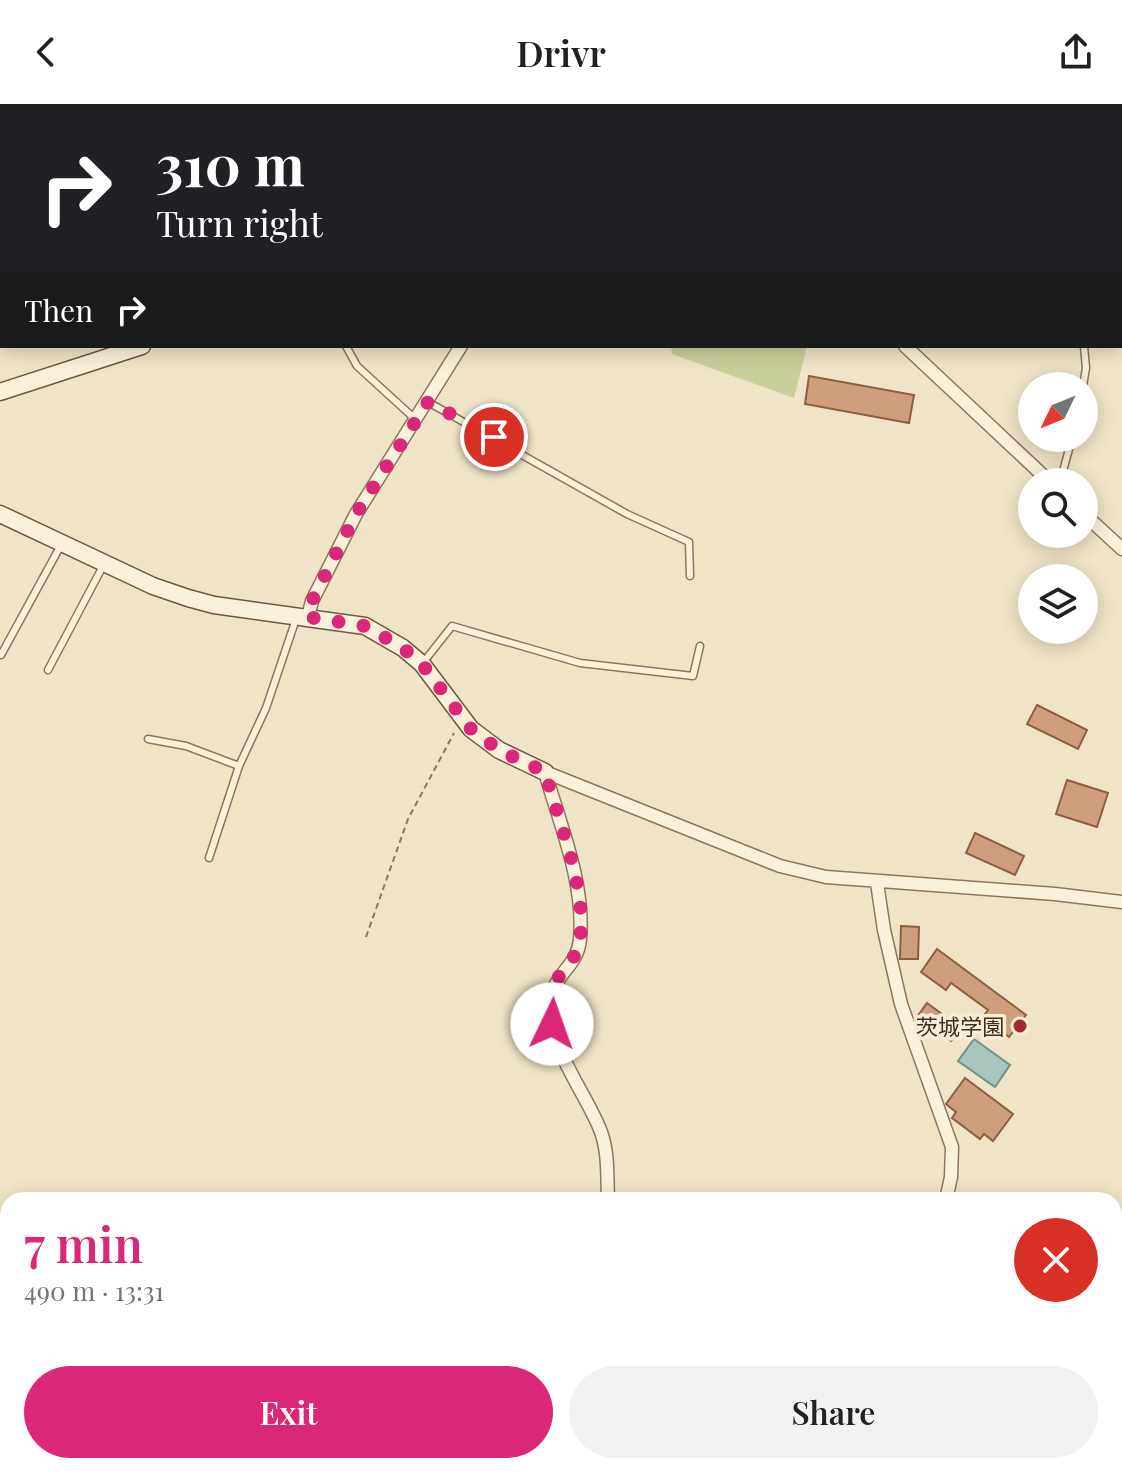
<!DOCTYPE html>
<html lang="en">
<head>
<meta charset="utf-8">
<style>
	body { margin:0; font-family:"Playfair Display","Noto Sans JP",serif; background:#f2f2f2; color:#202124; height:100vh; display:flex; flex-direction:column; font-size:30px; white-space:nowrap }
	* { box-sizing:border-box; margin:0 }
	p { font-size:26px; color:#757577 }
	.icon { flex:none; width:44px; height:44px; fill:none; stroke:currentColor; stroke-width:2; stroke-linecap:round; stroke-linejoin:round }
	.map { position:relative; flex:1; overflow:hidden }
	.details { position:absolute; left:0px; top:1088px; width:1122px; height:282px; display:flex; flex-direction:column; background:#fff; border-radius:24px 24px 0 0; box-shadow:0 4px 20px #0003 }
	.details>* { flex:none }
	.top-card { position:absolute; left:0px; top:0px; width:1122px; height:244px; box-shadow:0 4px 20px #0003; background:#202124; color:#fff; overflow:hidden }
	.needle { width:52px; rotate:227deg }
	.controls { position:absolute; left:1018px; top:268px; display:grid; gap:16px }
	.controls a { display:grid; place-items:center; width:80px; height:80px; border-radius:50%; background:#fff; box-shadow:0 4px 20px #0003; font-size:40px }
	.pin { position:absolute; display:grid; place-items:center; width:68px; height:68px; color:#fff; margin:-34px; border:4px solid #fff; border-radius:50%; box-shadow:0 2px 8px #0007 }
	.me { position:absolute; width:88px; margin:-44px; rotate:3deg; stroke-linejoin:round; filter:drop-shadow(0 0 6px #0008) }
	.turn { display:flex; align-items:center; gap:28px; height:168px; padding:0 24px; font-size:36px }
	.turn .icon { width:104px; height:104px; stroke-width:2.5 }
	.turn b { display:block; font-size:56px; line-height:68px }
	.then { display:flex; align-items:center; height:76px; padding:0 24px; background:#0003; gap:16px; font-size:30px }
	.round { display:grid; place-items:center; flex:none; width:84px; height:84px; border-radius:42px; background:#f2f2f2 }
	.head { display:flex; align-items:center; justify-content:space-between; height:136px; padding:0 24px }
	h1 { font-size:48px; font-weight:600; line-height:60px; color:#db2777 }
	.action { display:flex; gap:16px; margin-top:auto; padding:16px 24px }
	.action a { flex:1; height:92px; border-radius:48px; background:#db2777; color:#fff; font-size:32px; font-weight:600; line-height:92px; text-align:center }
	.action a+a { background:#f2f2f2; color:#202124 }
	header { display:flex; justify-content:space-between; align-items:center; height:104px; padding:0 24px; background:#fff; font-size:36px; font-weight:600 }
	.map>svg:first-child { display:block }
	.green { fill:#c9cf9b }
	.water { fill:#a9c4bc; stroke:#6f938a; stroke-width:2 }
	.building { fill:#cf9f7d; stroke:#8d5f41; stroke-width:2 }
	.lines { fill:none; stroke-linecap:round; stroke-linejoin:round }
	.lane-casing { stroke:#8d765c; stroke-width:9 }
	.street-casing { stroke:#8d765c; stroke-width:15 }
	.secondary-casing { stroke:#6f573f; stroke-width:19 }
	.path { stroke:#8d765c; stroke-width:2; stroke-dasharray:6 4; stroke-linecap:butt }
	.lane { stroke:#faf1dc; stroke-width:6 }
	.street { stroke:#faf1dc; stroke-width:12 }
	.secondary { stroke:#faf1dc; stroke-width:16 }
	.rail { stroke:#3d2e20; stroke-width:4; stroke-dasharray:14 14; stroke-linecap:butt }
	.route { stroke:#db2777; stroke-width:14; stroke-dasharray:0 25.2 }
	.poi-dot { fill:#9e2a2b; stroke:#f7eed8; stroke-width:3 }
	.labels { text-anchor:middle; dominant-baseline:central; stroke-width:7; stroke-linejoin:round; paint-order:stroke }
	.poi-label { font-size:22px; fill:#3d2e20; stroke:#f7eed8; text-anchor:end }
</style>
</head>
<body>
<header><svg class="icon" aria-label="back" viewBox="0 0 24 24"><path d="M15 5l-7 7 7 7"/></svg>Drivr<svg class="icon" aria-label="share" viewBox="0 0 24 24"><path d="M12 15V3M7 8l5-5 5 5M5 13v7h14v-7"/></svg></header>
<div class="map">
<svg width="1122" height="1369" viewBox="0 0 1122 1369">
	<rect width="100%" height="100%" fill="#f0e4c8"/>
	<path class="green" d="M671 242H807L794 294 672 250Z
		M0 1333 8 1335V1362H71L68 1369H0Z"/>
	<path class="water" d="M974 935 1010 961 995 983 958 957Z"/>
	<path class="building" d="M809 272 914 291 909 319 805 300Z
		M1037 601 1087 626 1078 645 1027 620Z
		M1067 676 1108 689 1097 723 1056 710Z
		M975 729 1024 752 1015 771 966 749Z
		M901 822 919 823 918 855H900Z
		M937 845 1026 911 1009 933 982 914 988 906 951 879 946 886 921 868Z
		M927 899 961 924 951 937 917 913Z
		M965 974 1013 1010 993 1037 984 1030 980 1035 952 1014 956 1008 946 1000Z"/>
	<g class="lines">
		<defs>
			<path id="lane" d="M1120 45 1122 44
				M0 80H2
				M346 242 357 262 414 314
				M1083 282 1086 264 1084 242
				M428 298 627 410 689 438 690 472
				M1060 378 1072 334
				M1 551 61 441
				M422 560 452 522 580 559 693 572 700 542
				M48 566 103 462
				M148 635 186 642 239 662
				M209 754 239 662 266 604 296 515"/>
			<path id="street" d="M645 0 648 2
				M1038 0 1039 2
				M607 2 609 0
				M1120 209H1122
				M905 242 1050 378
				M1084 410 1122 445
				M308 513 312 497 356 410 461 242
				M545 668 780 762 826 773 1055 790 1122 798
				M545 668C560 721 585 779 580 835 577 870 543 869 552 918 559 957 584 988 599 1023 609 1045 607 1073 608 1096
				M877 779 884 826 901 900 952 1043 951 1073 946 1096
				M955 1362 957 1369"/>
			<path id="secondary" d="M890 2 897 0
				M0 288 142 242
				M0 410 153 482 188 494 214 501 365 522 403 544 422 560 471 625 499 646 545 668
				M0 1176 8 1183
				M704 1362 725 1369"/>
		</defs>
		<use href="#lane" class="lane-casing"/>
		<use href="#street" class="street-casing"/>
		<use href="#secondary" class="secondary-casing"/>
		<path class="path" d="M361 2V0
			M366 833 408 715 454 629
			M1114 1273H1122
			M145 1369 148 1362"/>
		<use href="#lane" class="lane"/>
		<use href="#street" class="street"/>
		<use href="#secondary" class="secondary"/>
		<path class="rail" d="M204 2 212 0
			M0 53 2 52"/>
	</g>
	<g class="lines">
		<path class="route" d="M494 333 428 298 356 410 312 497 308 513 365 522 403 544 422 560 471 625 499 646 545 668C559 719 587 784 580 836 578 855 560 867 552 884 547 895 551 908 552 920"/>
	</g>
	<circle class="poi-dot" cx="1020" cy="922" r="8"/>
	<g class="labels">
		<g class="poi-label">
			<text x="1004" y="922">茨城学園</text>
		</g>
	</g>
</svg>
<div class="controls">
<a><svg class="needle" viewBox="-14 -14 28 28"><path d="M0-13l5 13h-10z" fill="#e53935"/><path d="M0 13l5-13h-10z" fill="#757577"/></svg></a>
<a><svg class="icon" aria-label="search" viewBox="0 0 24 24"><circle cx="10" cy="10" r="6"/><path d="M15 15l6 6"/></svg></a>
<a><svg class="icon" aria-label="layers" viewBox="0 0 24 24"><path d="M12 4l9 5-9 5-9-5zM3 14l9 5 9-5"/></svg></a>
</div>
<div class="pin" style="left:494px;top:333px;background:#d93025"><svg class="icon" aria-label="arrive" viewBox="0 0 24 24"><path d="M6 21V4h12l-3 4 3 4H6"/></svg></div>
<svg class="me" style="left:552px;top:920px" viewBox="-20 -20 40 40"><circle r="19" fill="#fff"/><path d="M0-13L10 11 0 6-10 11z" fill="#db2777"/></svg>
<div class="top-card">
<div class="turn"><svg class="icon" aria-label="right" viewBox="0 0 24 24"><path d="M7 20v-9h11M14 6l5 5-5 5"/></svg><div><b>310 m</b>Turn right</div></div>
<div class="then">Then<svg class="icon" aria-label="right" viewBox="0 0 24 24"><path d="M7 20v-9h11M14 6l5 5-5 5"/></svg></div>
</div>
<section class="details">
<div class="head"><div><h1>7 min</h1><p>490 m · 13:31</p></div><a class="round" style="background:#d93025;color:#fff"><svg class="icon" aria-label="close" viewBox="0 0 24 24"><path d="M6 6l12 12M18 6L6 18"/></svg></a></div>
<div class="action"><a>Exit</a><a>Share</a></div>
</section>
</div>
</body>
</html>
